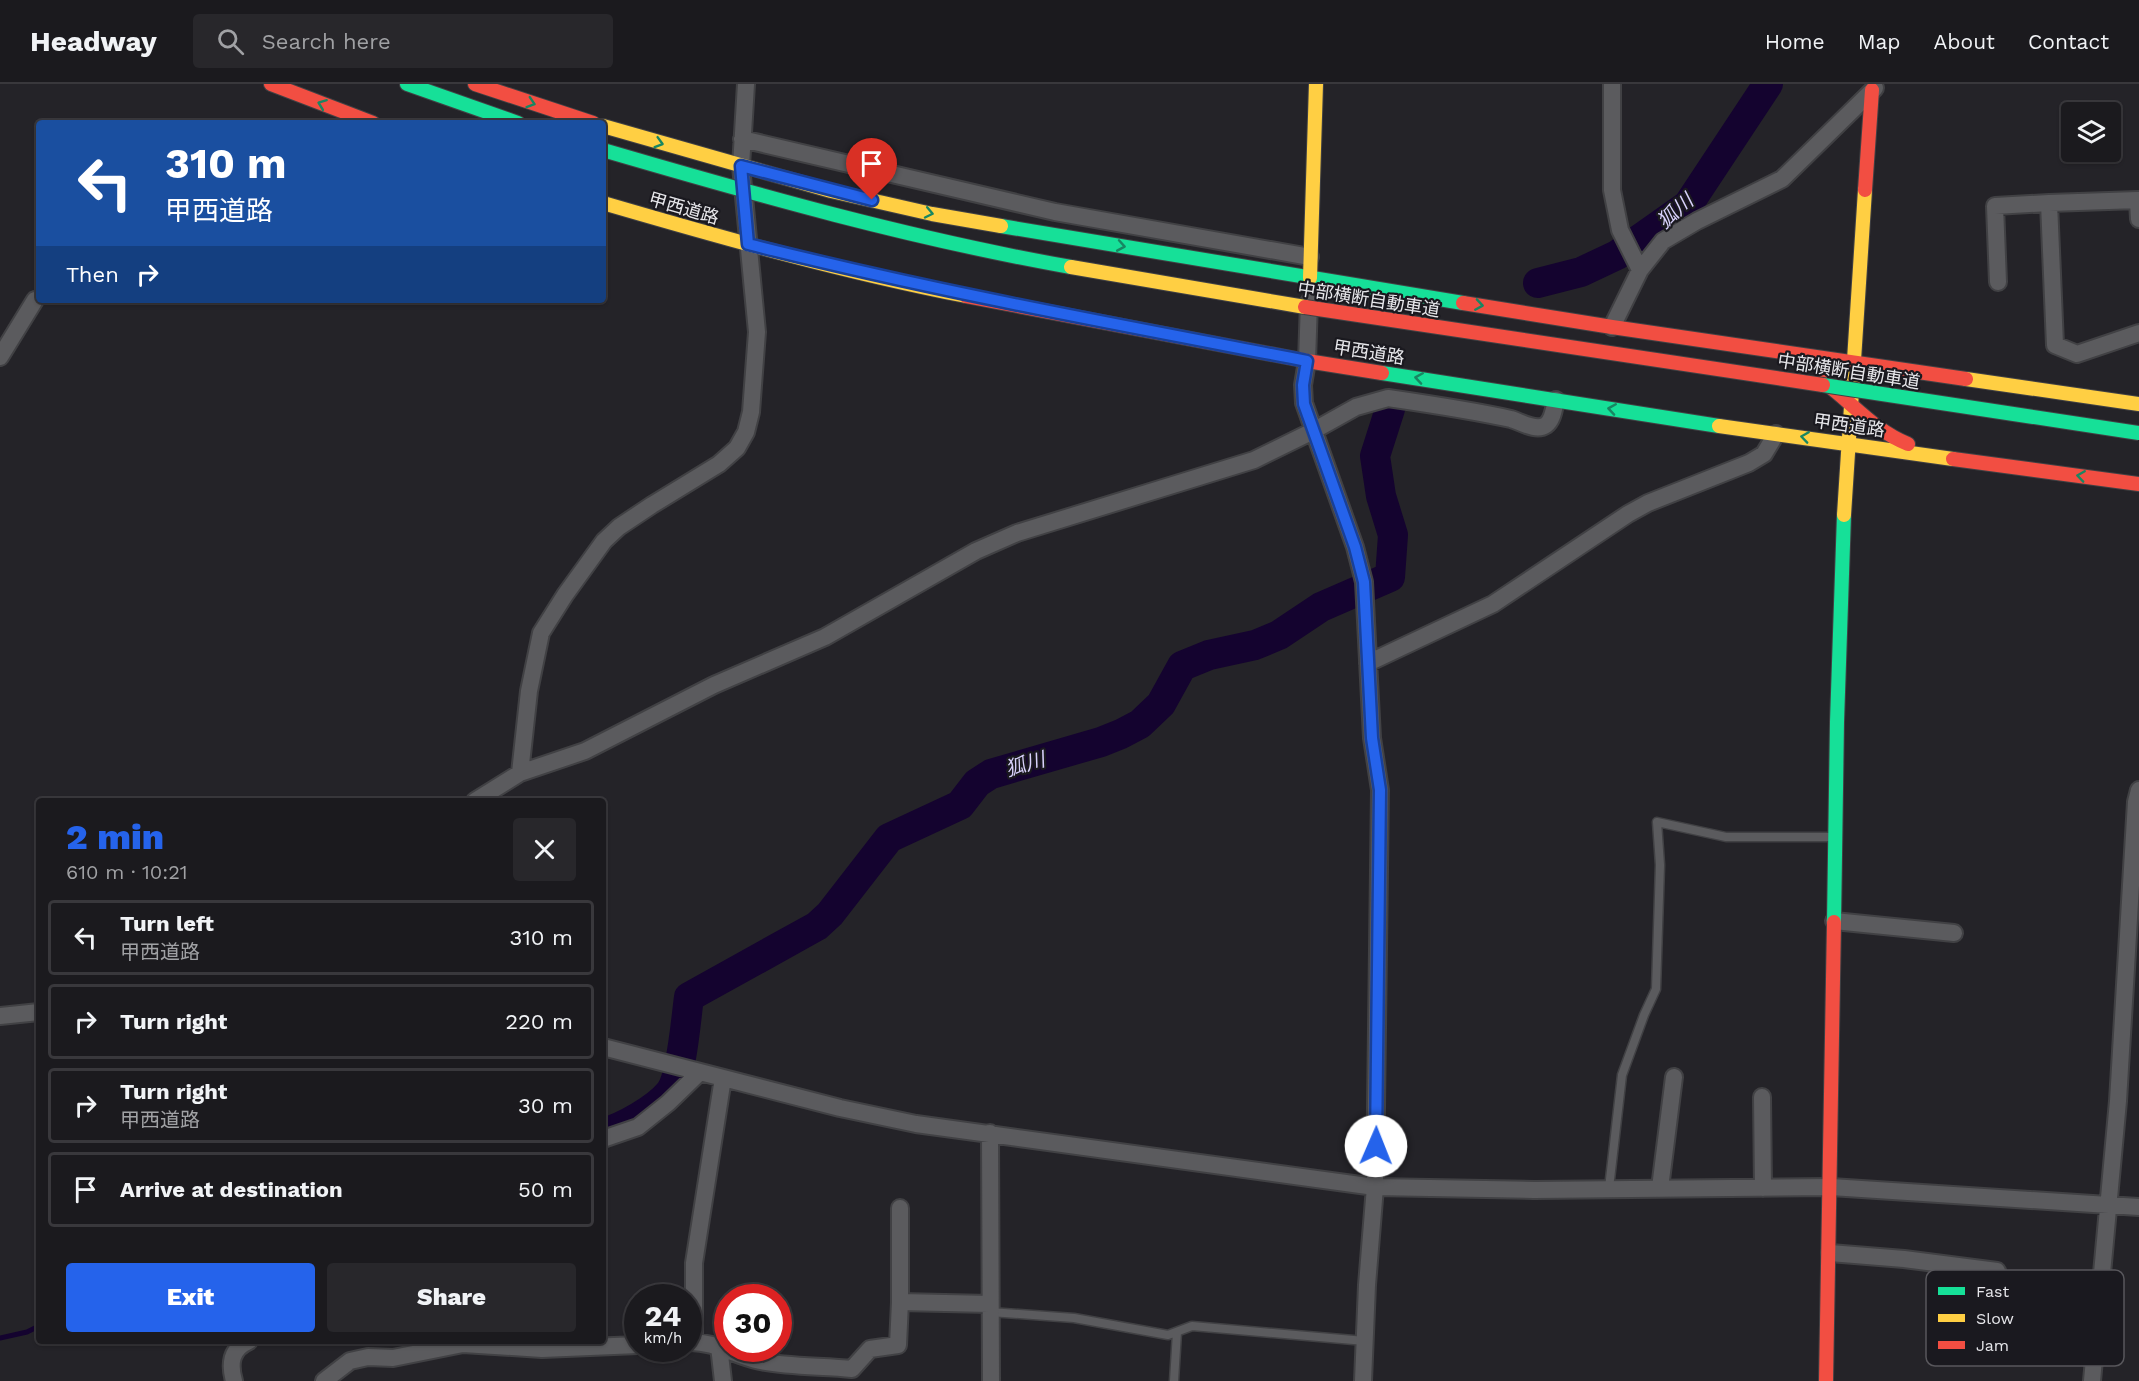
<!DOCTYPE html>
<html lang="en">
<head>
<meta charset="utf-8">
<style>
	body { margin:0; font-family:"Work Sans","Noto Sans JP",sans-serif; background:#28272b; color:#f1f3f6; height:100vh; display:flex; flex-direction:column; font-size:22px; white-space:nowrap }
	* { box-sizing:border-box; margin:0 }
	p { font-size:20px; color:#a0a1a4 }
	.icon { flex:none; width:33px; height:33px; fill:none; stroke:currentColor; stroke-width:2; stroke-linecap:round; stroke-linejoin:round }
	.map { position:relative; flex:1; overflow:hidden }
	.details { position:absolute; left:36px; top:714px; width:570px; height:546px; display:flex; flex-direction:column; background:#1b1a1e; border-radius:6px; box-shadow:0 2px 4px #0004,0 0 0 2px #39383c }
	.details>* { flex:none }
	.top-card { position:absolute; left:36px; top:36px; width:570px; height:183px; border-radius:6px; box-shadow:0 2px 4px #0004,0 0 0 2px #39383c; background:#1a4fa0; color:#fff; overflow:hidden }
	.controls { position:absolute; left:2061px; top:18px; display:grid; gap:12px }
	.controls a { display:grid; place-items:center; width:60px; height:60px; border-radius:6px; background:#1b1a1e; box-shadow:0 2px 4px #0004,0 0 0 2px #39383c; font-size:30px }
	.speed { position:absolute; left:624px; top:1200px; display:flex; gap:12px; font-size:30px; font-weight:700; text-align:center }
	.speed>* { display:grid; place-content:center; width:78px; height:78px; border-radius:50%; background:#1b1a1e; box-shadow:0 2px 4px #0004,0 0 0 2px #39383c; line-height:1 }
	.speed small { font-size:15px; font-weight:400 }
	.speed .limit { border:9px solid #d22; background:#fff; color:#111 }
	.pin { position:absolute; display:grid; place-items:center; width:51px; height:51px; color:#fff; margin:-62px -26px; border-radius:50% 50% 50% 0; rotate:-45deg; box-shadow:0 0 6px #0007 }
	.pin .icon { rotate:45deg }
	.me { position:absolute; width:66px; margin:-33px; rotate:1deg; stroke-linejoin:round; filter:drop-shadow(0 0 4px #0008) }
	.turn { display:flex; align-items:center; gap:21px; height:126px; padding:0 30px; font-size:27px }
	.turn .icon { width:78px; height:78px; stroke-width:2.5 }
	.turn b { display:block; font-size:42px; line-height:51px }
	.then { display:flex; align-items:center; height:57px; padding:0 30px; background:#0003; gap:12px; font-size:22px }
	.round { display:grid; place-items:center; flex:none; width:63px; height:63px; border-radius:6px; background:#28272b }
	.summary { display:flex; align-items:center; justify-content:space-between; height:102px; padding:0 30px }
	h1 { font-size:36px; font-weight:800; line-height:45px; color:#2563eb }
	.primary-button { display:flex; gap:12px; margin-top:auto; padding:12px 30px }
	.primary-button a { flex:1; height:69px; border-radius:6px; background:#2563eb; color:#fff; font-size:24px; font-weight:800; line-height:69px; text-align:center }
	.primary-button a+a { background:#28272b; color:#f1f3f6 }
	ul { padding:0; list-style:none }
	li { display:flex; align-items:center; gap:18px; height:75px; margin:0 12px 9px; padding:0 18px; border:3px solid #39383c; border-radius:6px }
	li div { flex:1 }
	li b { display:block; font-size:22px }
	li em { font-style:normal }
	header { display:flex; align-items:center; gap:36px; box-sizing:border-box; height:84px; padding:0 30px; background:#1b1a1e; border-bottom:2px solid #39383c }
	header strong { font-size:28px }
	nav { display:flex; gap:33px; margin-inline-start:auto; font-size:21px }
	.search { width:420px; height:54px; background:#28272b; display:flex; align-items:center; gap:15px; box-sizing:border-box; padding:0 21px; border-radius:6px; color:#a0a1a4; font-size:22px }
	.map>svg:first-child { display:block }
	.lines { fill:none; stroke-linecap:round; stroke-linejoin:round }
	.stream { stroke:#14032f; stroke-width:5 }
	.river { stroke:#14032f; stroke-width:30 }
	.lane-casing { stroke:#414144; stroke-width:11 }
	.street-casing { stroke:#414144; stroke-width:20 }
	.fast-casing { stroke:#414144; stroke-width:16 }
	.slow-casing { stroke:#414144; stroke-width:16 }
	.jam-casing { stroke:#414144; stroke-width:16 }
	.lane { stroke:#5b5b5e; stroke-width:8 }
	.street { stroke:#5b5b5e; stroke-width:16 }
	.fast { stroke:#16e098; stroke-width:14 }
	.slow { stroke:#ffcf43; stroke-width:14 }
	.jam { stroke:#f24e42; stroke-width:14 }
	.fast-bridge-casing { stroke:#414144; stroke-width:16; stroke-linecap:butt }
	.slow-bridge-casing { stroke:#414144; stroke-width:16; stroke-linecap:butt }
	.jam-bridge-casing { stroke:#414144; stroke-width:16; stroke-linecap:butt }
	.fast-bridge { stroke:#16e098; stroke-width:14 }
	.slow-bridge { stroke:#ffcf43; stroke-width:14 }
	.jam-bridge { stroke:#f24e42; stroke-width:14 }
	.oneway { stroke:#188662 }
	.route-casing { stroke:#184099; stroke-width:15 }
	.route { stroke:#2563eb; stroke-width:10 }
	.labels { text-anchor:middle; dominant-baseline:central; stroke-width:4.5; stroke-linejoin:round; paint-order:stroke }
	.street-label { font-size:18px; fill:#e7e7eb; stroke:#1a191f }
	.water-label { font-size:20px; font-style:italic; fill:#d8d1fb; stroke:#1a191f }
	.key { fill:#1a191f; stroke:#58575c; stroke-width:1.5 }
	.key-label { font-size:16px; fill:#e7e7eb }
</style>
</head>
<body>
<header>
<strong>Headway</strong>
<div class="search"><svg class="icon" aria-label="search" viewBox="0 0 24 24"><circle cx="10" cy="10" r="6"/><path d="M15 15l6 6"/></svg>Search here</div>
<nav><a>Home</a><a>Map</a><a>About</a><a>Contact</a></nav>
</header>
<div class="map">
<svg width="2139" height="1297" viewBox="0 0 2139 1297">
	<rect width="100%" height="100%" fill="#242328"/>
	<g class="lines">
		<path class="stream" d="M0 1254 27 1248 39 1242"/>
		<path class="river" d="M1538 199 1581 188 1617 171 1688 121 1768 0
			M603 1049C624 1043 656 1025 670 1008 682 992 686 934 689 913L817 842 830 830 889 754 960 721 977 699 991 690 1101 658 1121 650 1140 640 1161 620 1182 582 1209 571 1255 561 1279 551 1321 523 1390 493 1393 451 1381 412 1375 372 1390 325"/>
		<defs>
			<path id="lane" d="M1609 1104 1622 991 1644 931 1656 905 1660 781 1657 738 1726 753H1834
				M990 1228 1074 1234 1168 1251 1192 1242 1365 1257
				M1174 1297 1177 1248"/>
			<path id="street" d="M1612 0V106L1620 146 1640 186
				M742 55 1055 128 1310 173
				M2139 135 2138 116 2049 119 2055 261 2077 270 2139 249
				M1998 198 1995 122 2049 119
				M1309 218 1307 277 1303 301 1304 319 1355 463 1364 498 1372 654 1380 706 1375 1103 1367 1201 1363 1297
				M1612 243 1640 186 1663 157 1697 137 1782 95 1875 4
				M0 273 35 216
				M1368 579 1493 520 1628 430 1648 419 1749 379 1764 370 1776 350
				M520 689 529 607 541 549 565 511 604 457 619 443 652 421 719 380 737 364 746 348 751 328 757 248 741 82 746 0
				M475 717 520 689 585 667 714 601 825 553 976 467 1017 449 1254 376 1313 347 1356 323 1388 314C1429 320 1470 326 1511 335 1521 338 1536 348 1546 341 1553 336 1554 324 1556 316
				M1834 837 1954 849
				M0 932 39 928
				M603 963 840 1024 916 1040 1375 1103 1534 1106 1831 1103 2139 1123
				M1762 1013 1763 1104
				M990 1049 991 1297
				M603 1055 638 1043 668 1019 700 988
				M1660 1104 1674 993
				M1830 1169 1904 1175 1997 1187V1265L2096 1267
				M900 1218V1124
				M688 1258C715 1257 735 1272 760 1277 787 1283 824 1282 852 1285L870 1265 898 1261 900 1218 990 1220
				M694 1258V1179L723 994
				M719 1262 723 1297
				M234 1297C229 1279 231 1265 249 1257
				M324 1297 350 1277 368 1273 393 1274 463 1260 542 1265 638 1261
				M2092 1297 2118 1017 2136 718 2139 706"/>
			<path id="fast" d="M407 0 518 39
				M1001 142 1463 219
				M1382 289 1719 342
				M1834 838 1837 638 1844 431"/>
			<path id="slow" d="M603 42 831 107 932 130 1001 142
				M603 119C723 154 843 188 966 212
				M1310 194 1316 0
				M1966 295 2139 320
				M1719 342 1953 375
				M1844 431 1865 106"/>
			<path id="jam" d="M271 0 373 39
				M475 0 593 39
				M1865 106 1872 6
				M966 212 1307 277 1382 289
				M1463 219 1612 243 1966 295
				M1821 296C1851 317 1874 347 1908 360
				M1953 375 2139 400
				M1826 1297 1834 838"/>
		</defs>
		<use href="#lane" class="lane-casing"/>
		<use href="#street" class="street-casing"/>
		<use href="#fast" class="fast-casing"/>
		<use href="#slow" class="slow-casing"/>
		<use href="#jam" class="jam-casing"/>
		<use href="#lane" class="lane"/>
		<use href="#street" class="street"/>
		<use href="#fast" class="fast"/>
		<use href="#slow" class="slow"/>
		<use href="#jam" class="jam"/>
		<defs>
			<path id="fast-bridge" d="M603 66C757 111 912 155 1071 183
				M1823 301 2139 349"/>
			<path id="slow-bridge" d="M1071 183 1305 223"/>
			<path id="jam-bridge" d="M1305 223 1823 301"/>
		</defs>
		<use href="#fast-bridge" class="fast-bridge-casing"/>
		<use href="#slow-bridge" class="slow-bridge-casing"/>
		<use href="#jam-bridge" class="jam-bridge-casing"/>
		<use href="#fast-bridge" class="fast-bridge"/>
		<use href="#slow-bridge" class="slow-bridge"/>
		<use href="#jam-bridge" class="jam-bridge"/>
	</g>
	<defs><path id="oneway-chevron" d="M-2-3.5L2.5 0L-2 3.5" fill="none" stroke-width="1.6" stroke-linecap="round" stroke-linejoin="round" transform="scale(1.5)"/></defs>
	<g class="oneway">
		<use href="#oneway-chevron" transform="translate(531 19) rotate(18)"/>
		<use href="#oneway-chevron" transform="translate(322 20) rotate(-159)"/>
		<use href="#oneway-chevron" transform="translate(659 59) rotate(16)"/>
		<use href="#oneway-chevron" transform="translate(929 129) rotate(12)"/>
		<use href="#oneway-chevron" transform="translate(1121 162) rotate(10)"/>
		<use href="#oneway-chevron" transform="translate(1479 221) rotate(9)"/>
		<use href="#oneway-chevron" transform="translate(1419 294) rotate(-171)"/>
		<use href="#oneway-chevron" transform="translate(1612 325) rotate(-171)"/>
		<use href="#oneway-chevron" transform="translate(1805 353) rotate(-172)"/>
		<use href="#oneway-chevron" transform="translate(2081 392) rotate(-172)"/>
	</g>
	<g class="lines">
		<defs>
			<path id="route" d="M872 116 741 82 748 160C933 207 1120 241 1307 277L1303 301 1304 320 1355 463 1364 498 1372 654 1380 706 1376 1062"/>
		</defs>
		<use href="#route" class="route-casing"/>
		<use href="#route" class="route"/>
	</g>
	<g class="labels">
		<g class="street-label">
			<text transform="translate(684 124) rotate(16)">甲西道路</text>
			<text transform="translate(1369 215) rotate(9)">中部横断自動車道</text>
			<text transform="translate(1369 268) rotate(9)">甲西道路</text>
			<text transform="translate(1849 287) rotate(9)">中部横断自動車道</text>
			<text transform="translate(1849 341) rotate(8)">甲西道路</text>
		</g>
		<g class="water-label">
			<text transform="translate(1675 127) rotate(-41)">狐川</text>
			<text transform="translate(1025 680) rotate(-16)">狐川</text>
		</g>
	</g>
	<rect x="1926" y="1186" width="198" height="96" rx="9" class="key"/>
	<rect x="1938" y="1203" width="27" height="8" fill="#16e098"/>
	<rect x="1938" y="1230" width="27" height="8" fill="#ffcf43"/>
	<rect x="1938" y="1257" width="27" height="8" fill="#f24e42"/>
	<g class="key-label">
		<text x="1976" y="1213">Fast</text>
		<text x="1976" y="1240">Slow</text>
		<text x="1976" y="1267">Jam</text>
	</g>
</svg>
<div class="controls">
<a><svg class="icon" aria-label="layers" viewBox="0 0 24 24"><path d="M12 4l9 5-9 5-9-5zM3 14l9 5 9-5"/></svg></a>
</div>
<div class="speed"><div>24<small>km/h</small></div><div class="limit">30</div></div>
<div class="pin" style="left:872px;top:116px;background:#d93025"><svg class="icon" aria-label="arrive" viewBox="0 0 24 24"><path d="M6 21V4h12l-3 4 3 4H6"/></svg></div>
<svg class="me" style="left:1376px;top:1062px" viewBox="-20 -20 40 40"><circle r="19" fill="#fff"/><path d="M0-13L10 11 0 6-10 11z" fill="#2563eb"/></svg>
<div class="top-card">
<div class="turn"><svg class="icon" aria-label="left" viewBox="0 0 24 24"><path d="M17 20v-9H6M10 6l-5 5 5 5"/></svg><div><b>310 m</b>甲西道路</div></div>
<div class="then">Then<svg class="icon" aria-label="right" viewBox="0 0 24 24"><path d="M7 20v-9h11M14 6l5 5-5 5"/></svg></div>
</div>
<section class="details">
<div class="summary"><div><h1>2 min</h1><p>610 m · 10:21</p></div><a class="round"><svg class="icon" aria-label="close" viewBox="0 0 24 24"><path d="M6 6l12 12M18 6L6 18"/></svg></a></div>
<ul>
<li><svg class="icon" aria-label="left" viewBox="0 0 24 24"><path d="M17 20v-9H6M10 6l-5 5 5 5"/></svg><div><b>Turn left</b><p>甲西道路</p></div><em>310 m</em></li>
<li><svg class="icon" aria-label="right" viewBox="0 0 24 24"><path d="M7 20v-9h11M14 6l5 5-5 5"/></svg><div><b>Turn right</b></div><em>220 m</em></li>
<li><svg class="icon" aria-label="right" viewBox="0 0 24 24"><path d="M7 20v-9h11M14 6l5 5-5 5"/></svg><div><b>Turn right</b><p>甲西道路</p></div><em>30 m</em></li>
<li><svg class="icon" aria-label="arrive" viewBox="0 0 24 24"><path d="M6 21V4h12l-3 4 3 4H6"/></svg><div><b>Arrive at destination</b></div><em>50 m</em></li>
</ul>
<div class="primary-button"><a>Exit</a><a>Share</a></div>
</section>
</div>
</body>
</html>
